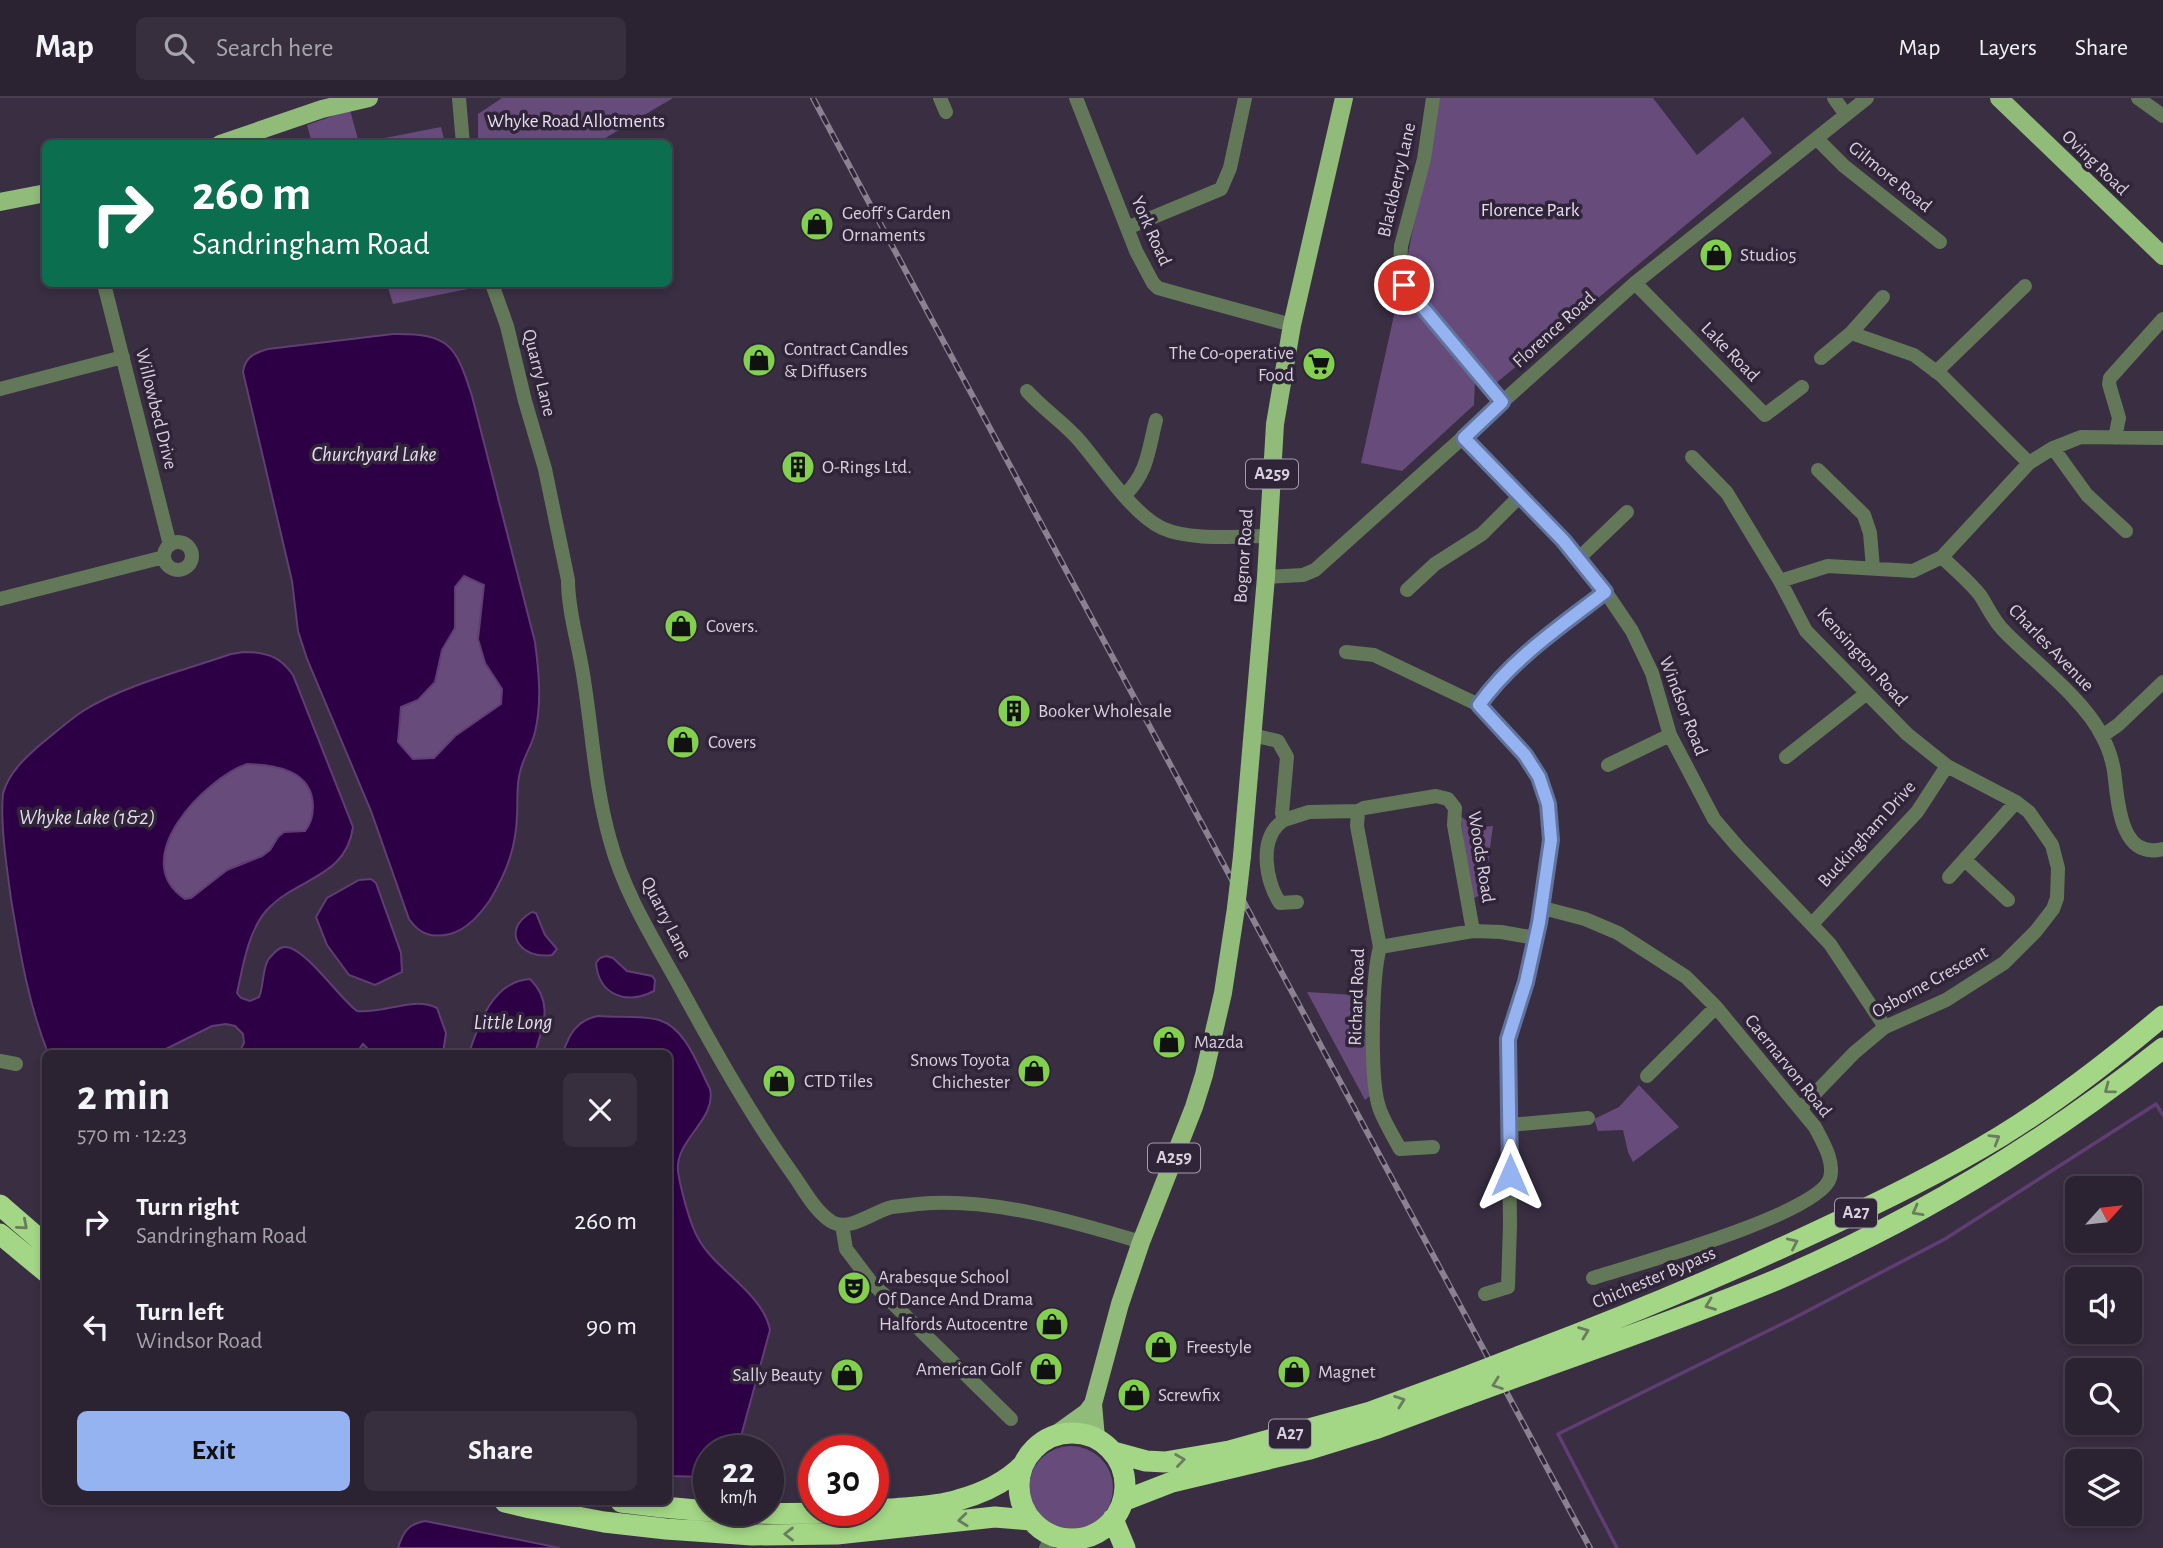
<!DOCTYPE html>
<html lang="en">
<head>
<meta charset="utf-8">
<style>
	body { margin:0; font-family:"Alegreya Sans",sans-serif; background:#372f3e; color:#f1f3f6; height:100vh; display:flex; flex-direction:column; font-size:26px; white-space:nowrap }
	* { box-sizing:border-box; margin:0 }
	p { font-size:23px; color:#a6a4ac }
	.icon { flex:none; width:38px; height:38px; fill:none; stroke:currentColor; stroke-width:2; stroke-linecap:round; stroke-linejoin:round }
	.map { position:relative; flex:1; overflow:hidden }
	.drawer { position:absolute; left:42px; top:952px; width:630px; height:455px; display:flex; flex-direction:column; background:#2b2232; border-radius:10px; box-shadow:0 4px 10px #0003,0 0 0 2px #473f4d }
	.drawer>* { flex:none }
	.guide { position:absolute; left:42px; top:42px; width:630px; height:147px; border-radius:10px; box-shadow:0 4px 10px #0003,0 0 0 2px #473f4d; background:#0b6e4f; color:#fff; overflow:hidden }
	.needle { width:46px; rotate:63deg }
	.fabs { position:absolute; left:2065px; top:1078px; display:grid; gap:14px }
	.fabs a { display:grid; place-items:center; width:77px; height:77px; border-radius:10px; background:#2b2232; box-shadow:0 4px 10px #0003,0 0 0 2px #473f4d; font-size:35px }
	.speed { position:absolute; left:693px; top:1337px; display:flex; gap:14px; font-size:35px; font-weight:700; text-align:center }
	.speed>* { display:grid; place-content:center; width:91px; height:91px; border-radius:50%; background:#2b2232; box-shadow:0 4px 10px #0003,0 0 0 2px #473f4d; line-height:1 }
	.speed small { font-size:18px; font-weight:400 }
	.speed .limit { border:10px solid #d22; background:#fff; color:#111 }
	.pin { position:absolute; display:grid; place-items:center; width:60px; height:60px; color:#fff; margin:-30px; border:4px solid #fff; border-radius:50%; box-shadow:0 2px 7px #0007 }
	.me { position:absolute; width:77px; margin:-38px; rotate:0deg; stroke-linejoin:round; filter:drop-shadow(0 0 5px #0008) }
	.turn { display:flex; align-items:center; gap:24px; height:147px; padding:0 35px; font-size:32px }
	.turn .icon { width:91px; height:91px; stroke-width:2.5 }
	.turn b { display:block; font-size:49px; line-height:60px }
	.round { display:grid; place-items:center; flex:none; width:74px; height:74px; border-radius:10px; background:#372f3e }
	.overview { display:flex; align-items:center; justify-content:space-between; height:119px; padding:0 35px }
	h1 { font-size:42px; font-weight:700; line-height:52px }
	.action { display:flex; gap:14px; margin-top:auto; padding:14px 35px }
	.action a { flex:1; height:80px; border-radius:10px; background:#95b2f1; color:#111; font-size:28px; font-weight:700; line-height:80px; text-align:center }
	.action a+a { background:#372f3e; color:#f1f3f6 }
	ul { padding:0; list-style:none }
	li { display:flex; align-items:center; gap:21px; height:105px; padding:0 35px }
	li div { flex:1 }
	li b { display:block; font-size:26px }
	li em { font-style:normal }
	header { display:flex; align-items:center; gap:42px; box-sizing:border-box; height:98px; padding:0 35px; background:#2b2232; border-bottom:2px solid #473f4d }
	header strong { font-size:33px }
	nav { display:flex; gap:38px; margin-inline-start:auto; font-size:24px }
	.search { width:490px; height:63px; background:#372f3e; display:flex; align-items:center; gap:18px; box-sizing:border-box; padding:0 24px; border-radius:10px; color:#a6a4ac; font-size:26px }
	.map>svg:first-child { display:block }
	.green { fill:#674b7b }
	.water { fill:#2d0045; stroke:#603e73; stroke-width:2; fill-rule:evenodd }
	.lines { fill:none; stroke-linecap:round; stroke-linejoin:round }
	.stream { stroke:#603e73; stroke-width:3.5 }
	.minor { stroke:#637858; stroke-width:14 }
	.major { stroke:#91bb79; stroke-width:18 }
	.highway { stroke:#a3d685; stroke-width:21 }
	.rail-casing { stroke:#8a8191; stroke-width:6 }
	.rail { stroke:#2f2438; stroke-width:3.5; stroke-dasharray:10; stroke-linecap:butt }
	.major-bridge { stroke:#91bb79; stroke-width:18 }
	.highway-bridge { stroke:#a3d685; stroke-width:21 }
	.oneway { stroke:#697d5e }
	.route-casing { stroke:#61749d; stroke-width:18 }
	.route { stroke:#95b2f1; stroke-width:12 }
	.labels { text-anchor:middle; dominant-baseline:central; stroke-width:7; stroke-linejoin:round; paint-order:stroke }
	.shield { fill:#2f2438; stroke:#a59cac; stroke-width:2 }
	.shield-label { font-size:18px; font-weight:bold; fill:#d7d0dd }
	.park-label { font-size:19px; fill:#e8ddf2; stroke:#2f2438 }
	.street-label { font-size:19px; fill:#d7d0dd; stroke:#2f2438 }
	.poi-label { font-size:19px; fill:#d7d0dd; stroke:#2f2438; text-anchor:start }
	.water-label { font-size:21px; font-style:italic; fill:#e7dcf0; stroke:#2f2438 }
</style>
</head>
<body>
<header>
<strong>Map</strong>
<div class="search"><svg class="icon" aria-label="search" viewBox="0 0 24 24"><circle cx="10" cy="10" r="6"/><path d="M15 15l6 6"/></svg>Search here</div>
<nav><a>Map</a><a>Layers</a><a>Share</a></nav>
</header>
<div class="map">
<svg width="2163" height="1450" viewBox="0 0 2163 1450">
	<rect width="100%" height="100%" fill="#392e42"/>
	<path class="green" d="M502 0H673L597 45H478V16Z
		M1435 0H1653L1697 57 1743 19 1772 55 1495 286 1415 193 1408 176V156L1429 49Z
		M350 12 359 45 441 29 445 45H312L307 27Z
		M387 186H482L483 188 393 206Z
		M1397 204 1415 209 1475 280 1474 307 1402 373 1361 365Z
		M464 478 484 487 478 541 485 565 502 591 501 606 455 638 434 660 413 661 398 644 401 609 418 601 435 584 442 552 455 530V489Z
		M247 666C275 667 312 672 313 708 313 717 311 726 305 733H294L278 739 270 752 262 758 241 765 191 800 185 801C126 762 204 682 247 666Z
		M1460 718 1467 723H1480L1482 729 1493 728 1485 787 1482 796 1472 801Z
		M1307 894 1370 898 1372 996 1365 1002Z
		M1639 987 1679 1029 1633 1064 1628 1054 1623 1032 1598 1033 1594 1021 1619 1009Z
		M1029 1390a42 42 0 1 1 84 0a42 42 0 1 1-84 0Z"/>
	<path class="water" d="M393 236C450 235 456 248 472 298L535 544C539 574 542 605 535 634 532 648 523 660 520 674 516 688 518 703 517 717 516 750 507 773 490 802 480 816 468 831 450 836 432 840 420 837 409 821L371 713 307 561 298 533 292 483 243 274C245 259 254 255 268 251ZM464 478 484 487 478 541 485 565 502 591 501 606 455 638 434 660 413 661 398 644 401 609 418 602 435 584 442 552 455 530V489Z
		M244 554C266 554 280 558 293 577L353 729C346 781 296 779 266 813 248 834 243 868 237 895L241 900 250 903 259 899C264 887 262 873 268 862 272 857 278 849 285 849 304 848 340 901 357 913 384 916 413 898 437 910L446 935 443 955H365L367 950 363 946 356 955H239L244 945 243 936 235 928 226 926 212 928 158 955H48C28 905 20 854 11 801 7 771 0 726 3 696 8 675 26 659 41 646 55 635 68 623 83 613 124 587 185 572 231 556ZM247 666C276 667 312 672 313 708 313 717 311 726 305 733L284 734 278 739 270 752 262 758 227 772 191 800 185 801C126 762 204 681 247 666Z
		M371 781 376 785 401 855 402 874 375 887 349 877 327 847 316 819 327 800 359 782Z
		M532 814 536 815 545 837 557 851 552 857C521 862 499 833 532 814Z
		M606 858 613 860 627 873 652 878 655 882 654 893C627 907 599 898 596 865L600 860Z
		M530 881C554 905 543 927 535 955H469C479 925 493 883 530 881Z
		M598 918C617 920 640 917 659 922 686 930 698 968 710 991 717 1022 675 1041 678 1073 680 1088 690 1127 698 1140 715 1172 763 1195 770 1232L737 1353H709V1379L669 1378 668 956 563 955C569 936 577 922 598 918Z
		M425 1423 560 1450H398C403 1434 408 1426 425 1423Z"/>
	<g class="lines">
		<path class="stream" d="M1617 1450 1558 1336 1794 1220 1945 1141 2156 1006 2163 1017"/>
		<path class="minor" d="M459 0 463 46
			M940 0 946 14
			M1076 0 1136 153 1153 185 1158 190 1190 199 1292 227
			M1433 0 1424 61 1401 148 1400 171 1404 187 1418 205 1502 304
			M1834 0 1846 17
			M2138 0 2163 18
			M1817 41 1844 68 1940 144
			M1127 130 1221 91 1230 70 1245 0
			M1635 185 1765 317 1802 289
			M104 186 170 447
			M492 186 507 228 525 303 545 371 568 482C568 511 577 541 582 570 592 627 594 686 610 742 624 795 654 842 680 889 715 953 750 1016 792 1075 803 1090 815 1114 832 1124 850 1134 874 1113 892 1109 900 1108 909 1107 918 1106 990 1099 1072 1123 1141 1144
			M1851 235 1883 199
			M1821 260 1851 235 1914 257 1942 278 2029 365
			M1936 274 2025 188
			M0 291 123 259
			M1027 293C1043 311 1063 324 1078 341 1100 366 1132 416 1162 430 1190 443 1237 438 1268 438
			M1464 340 1563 442 1605 493 1632 533 1652 575 1670 637 1714 721 1738 749 1830 846 1885 929
			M2115 340 2119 320 2109 286 2110 280 2163 221
			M2053 350 2087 397 2126 433
			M1692 359 1727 395 1780 483 1806 533 1907 636 1947 668 2016 704 2029 714 2052 747 2058 770 2057 800 2053 811 2036 833 2004 865 1946 902 1885 929 1854 955 1800 1011
			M1818 372 1864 417 1870 435 1873 470
			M1125 397C1148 374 1148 353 1156 322
			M164 458a14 14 0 1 1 28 0a14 14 0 1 1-28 0Z
			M1942 459C1955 472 1969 483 1980 497 1988 509 1993 522 2004 533 2032 562 2085 602 2102 638 2108 649 2112 661 2114 673 2118 702 2119 762 2163 751
			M1578 461 1627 414
			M1266 479 1303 477 1315 472 1635 185 1867 0
			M1780 483 1828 468 1913 473 1942 459 2029 365 2053 350 2081 339 2163 340
			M1407 492 1435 466 1482 436 1519 399
			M0 501 164 459
			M1346 554 1374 557 1479 607 1525 657 1539 679 1548 706 1551 742 1543 810 1526 884 1508 941 1510 1127 1508 1189 1485 1196
			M1479 607C1512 561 1561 528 1605 493
			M1252 637 1278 643 1287 659 1282 715 1284 722 1309 714 1358 713 1364 710 1436 698 1448 701 1455 710 1454 727 1473 833
			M2102 638 2118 627 2163 584
			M1786 659 1867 595
			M1608 667 1670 637
			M1358 713 1357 728 1380 849C1372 878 1369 984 1380 1012 1385 1025 1393 1038 1400 1051L1433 1049
			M1284 722C1258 739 1265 783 1280 805L1297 804
			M1965 762 2008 802
			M1949 779 2016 704
			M1543 810 1585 821 1618 835 1686 879 1716 909 1815 1029C1822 1043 1835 1063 1830 1080 1820 1116 1633 1167 1593 1180
			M1812 826 1917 714 1947 668
			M1380 849 1473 833 1501 834 1536 840
			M0 963 16 966
			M1647 978 1716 909
			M1509 1027 1588 1020
			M842 1127 846 1151 871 1184 1011 1321
			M1046 1450 1053 1437"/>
		<path class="major" d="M1999 0 2163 158
			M220 46 322 11 369 0
			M0 104 46 95
			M1242 758 1266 479 1275 326 1292 227 1344 0
			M1055 1337 1087 1314 1093 1306
			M1096 1340 1093 1306 1120 1206 1141 1144 1194 1009 1204 977 1223 895 1236 810"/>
		<path class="highway" d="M0 1107 46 1147
			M0 1136 46 1174
			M1520 1258C1621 1220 1720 1179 1818 1133 1880 1104 1942 1074 2001 1038 2058 1003 2112 961 2163 918
			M1527 1275C1610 1245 1694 1216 1776 1182 1914 1123 2046 1043 2163 950
			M1019 1388a53 53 0 1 1 106 0a53 53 0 1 1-106 0Z
			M1113 1354 1146 1363 1165 1364 1229 1353 1370 1314 1463 1280
			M1123 1403 1172 1384 1310 1351 1378 1330 1467 1297
			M505 1404 530 1410 604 1424 666 1431 752 1437 837 1436 995 1419 1031 1422
			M621 1404C709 1416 800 1419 889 1411 912 1409 936 1409 958 1402 984 1395 1005 1385 1023 1367
			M1113 1421 1125 1450"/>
		<defs>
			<path id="rail" d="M813 0 1590 1450"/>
		</defs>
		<use href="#rail" class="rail-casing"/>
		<use href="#rail" class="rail"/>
		<path class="major-bridge" d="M1236 810 1242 758"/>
		<path class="highway-bridge" d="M1463 1280 1520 1258
			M1467 1297 1527 1275"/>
	</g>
	<defs><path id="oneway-chevron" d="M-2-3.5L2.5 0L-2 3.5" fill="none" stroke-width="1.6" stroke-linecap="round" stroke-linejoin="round" transform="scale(1.75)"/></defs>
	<g class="oneway">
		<use href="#oneway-chevron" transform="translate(2109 991) rotate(143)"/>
		<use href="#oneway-chevron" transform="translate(1995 1041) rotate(-31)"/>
		<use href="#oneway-chevron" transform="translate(1917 1113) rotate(151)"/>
		<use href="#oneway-chevron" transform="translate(23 1127) rotate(41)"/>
		<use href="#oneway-chevron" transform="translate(1793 1145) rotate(-25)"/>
		<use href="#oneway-chevron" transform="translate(1710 1207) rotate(159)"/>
		<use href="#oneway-chevron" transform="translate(1584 1234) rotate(-21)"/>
		<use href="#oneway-chevron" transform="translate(1497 1286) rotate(160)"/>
		<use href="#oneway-chevron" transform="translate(1400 1303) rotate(-20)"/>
		<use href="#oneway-chevron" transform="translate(1180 1362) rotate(-8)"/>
		<use href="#oneway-chevron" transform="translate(963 1422) rotate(174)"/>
		<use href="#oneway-chevron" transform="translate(789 1436) rotate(180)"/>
	</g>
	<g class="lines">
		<defs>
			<path id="route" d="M1404 187 1502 304 1464 340 1563 442 1605 494C1561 528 1512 561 1479 607L1525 657 1539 679 1548 706 1551 742 1539 825 1526 884 1508 941 1510 1077"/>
		</defs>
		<use href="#route" class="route-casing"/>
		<use href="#route" class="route"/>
	</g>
	<defs>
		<symbol id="shop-disc" viewBox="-11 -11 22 22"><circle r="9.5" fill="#83d04e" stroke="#2f2438"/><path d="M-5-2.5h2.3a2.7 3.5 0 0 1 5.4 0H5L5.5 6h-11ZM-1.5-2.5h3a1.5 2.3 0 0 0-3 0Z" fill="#111"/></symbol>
		<symbol id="supermarket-disc" viewBox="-11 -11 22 22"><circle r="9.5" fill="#83d04e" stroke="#2f2438"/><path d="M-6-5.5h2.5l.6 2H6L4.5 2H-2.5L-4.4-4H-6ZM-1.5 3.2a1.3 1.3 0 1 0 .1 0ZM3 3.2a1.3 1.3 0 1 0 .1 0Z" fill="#111"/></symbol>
		<symbol id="building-disc" viewBox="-11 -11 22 22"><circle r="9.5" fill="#83d04e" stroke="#2f2438"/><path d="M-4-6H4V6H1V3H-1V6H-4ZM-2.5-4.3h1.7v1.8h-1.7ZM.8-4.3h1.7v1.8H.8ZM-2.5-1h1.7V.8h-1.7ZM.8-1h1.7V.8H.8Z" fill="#111"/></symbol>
		<symbol id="theatre-disc" viewBox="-11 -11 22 22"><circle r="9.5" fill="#83d04e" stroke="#2f2438"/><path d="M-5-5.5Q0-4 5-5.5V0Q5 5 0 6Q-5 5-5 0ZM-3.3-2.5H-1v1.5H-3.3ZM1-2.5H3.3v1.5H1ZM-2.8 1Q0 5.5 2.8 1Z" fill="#111"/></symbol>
	</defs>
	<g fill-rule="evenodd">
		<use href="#shop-disc" x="798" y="107" width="38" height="38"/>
		<use href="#shop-disc" x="1697" y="138" width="38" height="38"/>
		<use href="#shop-disc" x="740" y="243" width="38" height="38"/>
		<use href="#supermarket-disc" x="1300" y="247" width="38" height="38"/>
		<use href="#building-disc" x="779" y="350" width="38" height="38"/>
		<use href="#shop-disc" x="662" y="509" width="38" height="38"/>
		<use href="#building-disc" x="995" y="594" width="38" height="38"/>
		<use href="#shop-disc" x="664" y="625" width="38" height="38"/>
		<use href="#shop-disc" x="1150" y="925" width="38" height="38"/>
		<use href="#shop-disc" x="1015" y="954" width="38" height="38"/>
		<use href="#shop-disc" x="760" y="964" width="38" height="38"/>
		<use href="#theatre-disc" x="835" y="1171" width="38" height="38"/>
		<use href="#shop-disc" x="1033" y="1207" width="38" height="38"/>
		<use href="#shop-disc" x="1142" y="1230" width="38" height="38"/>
		<use href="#shop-disc" x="1027" y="1252" width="38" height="38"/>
		<use href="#shop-disc" x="1275" y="1255" width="38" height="38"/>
		<use href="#shop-disc" x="828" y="1258" width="38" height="38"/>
		<use href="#shop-disc" x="1115" y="1278" width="38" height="38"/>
	</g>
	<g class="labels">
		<g class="shield">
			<rect x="1246" y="361.5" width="52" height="29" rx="5"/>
			<rect x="1148" y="1045.5" width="52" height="29" rx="5"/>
			<rect x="1835" y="1100.5" width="42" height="29" rx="5"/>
			<rect x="1269" y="1321.5" width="42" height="29" rx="5"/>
		</g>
		<g class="shield-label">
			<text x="1272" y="376">A259</text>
			<text x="1174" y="1060">A259</text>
			<text x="1856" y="1115">A27</text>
			<text x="1290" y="1336">A27</text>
		</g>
		<g class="park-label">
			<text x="576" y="23">Whyke Road Allotments</text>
			<text x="1530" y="112">Florence Park</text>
		</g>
		<g class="street-label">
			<text transform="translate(2095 65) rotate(44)">Oving Road</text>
			<text transform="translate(1890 79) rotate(39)">Gilmore Road</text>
			<text transform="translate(1397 82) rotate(-77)">Blackberry Lane</text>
			<text transform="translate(1151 133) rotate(66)">York Road</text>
			<text transform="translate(1554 232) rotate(-42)">Florence Road</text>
			<text transform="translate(1730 254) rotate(46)">Lake Road</text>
			<text transform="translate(539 275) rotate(76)">Quarry Lane</text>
			<text transform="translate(156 311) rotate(76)">Willowbed Drive</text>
			<text transform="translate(1244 458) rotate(-86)">Bognor Road</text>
			<text transform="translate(2051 550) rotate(46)">Charles Avenue</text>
			<text transform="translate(1862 559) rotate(48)">Kensington Road</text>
			<text transform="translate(1683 608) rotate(69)">Windsor Road</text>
			<text transform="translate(1867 736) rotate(-48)">Buckingham Drive</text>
			<text transform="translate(1481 759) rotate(81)">Woods Road</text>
			<text transform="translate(666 820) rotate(63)">Quarry Lane</text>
			<text transform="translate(1930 884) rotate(-29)">Osborne Crescent</text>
			<text transform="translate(1357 899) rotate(-88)">Richard Road</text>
			<text transform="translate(1788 968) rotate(51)">Caernarvon Road</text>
			<text transform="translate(1654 1180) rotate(-23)">Chichester Bypass</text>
		</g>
		<g class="poi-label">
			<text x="842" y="115">Geoff's Garden<tspan x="842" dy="22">Ornaments</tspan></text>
			<text x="1740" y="157">Studio5</text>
			<text x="784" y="251">Contract Candles<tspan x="784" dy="22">&amp; Diffusers</tspan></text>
			<text x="1294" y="255" text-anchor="end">The Co-operative<tspan x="1294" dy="22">Food</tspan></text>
			<text x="822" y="369">O-Rings Ltd.</text>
			<text x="706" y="528">Covers.</text>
			<text x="1038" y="613">Booker Wholesale</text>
			<text x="708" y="644">Covers</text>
			<text x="1194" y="944">Mazda</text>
			<text x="1010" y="962" text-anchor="end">Snows Toyota<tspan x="1010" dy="22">Chichester</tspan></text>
			<text x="804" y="983">CTD Tiles</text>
			<text x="878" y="1179">Arabesque School<tspan x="878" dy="22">Of Dance And Drama</tspan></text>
			<text x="1028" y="1226" text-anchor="end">Halfords Autocentre</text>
			<text x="1186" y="1249">Freestyle</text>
			<text x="1021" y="1271" text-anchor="end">American Golf</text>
			<text x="1318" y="1274">Magnet</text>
			<text x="822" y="1277" text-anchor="end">Sally Beauty</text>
			<text x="1158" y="1297">Screwfix</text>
		</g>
		<g class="water-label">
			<text x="374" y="356">Churchyard Lake</text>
			<text x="87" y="719">Whyke Lake (1&amp;2)</text>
			<text x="513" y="924">Little Long</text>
		</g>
	</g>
</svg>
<div class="fabs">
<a><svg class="needle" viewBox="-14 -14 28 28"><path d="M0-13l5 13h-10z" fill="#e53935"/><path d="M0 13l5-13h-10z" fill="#a6a4ac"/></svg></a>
<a><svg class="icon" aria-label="sound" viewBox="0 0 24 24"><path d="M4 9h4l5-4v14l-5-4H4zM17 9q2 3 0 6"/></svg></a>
<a><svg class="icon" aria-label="search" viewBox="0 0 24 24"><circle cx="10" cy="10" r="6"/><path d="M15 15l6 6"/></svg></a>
<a><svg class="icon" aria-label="layers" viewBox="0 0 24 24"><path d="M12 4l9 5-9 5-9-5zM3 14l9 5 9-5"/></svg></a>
</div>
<div class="speed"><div>22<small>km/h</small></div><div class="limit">30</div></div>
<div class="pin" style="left:1404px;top:187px;background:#d93025"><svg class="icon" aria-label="arrive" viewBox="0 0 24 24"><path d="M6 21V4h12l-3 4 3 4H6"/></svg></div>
<svg class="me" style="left:1510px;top:1077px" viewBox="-20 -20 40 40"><path d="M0-17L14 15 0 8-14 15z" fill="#95b2f1" stroke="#fff" stroke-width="4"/></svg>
<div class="guide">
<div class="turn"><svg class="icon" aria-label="right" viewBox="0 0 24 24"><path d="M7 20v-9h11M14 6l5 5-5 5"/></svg><div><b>260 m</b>Sandringham Road</div></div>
</div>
<section class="drawer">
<div class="overview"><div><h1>2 min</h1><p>570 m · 12:23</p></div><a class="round"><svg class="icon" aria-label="close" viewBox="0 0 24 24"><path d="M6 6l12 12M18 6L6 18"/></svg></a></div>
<ul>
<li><svg class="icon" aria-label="right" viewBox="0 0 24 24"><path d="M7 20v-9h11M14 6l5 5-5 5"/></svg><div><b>Turn right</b><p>Sandringham Road</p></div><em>260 m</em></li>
<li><svg class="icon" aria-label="left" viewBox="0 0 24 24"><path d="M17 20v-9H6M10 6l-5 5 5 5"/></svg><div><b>Turn left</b><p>Windsor Road</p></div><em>90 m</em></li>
</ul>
<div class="action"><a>Exit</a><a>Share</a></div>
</section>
</div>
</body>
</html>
